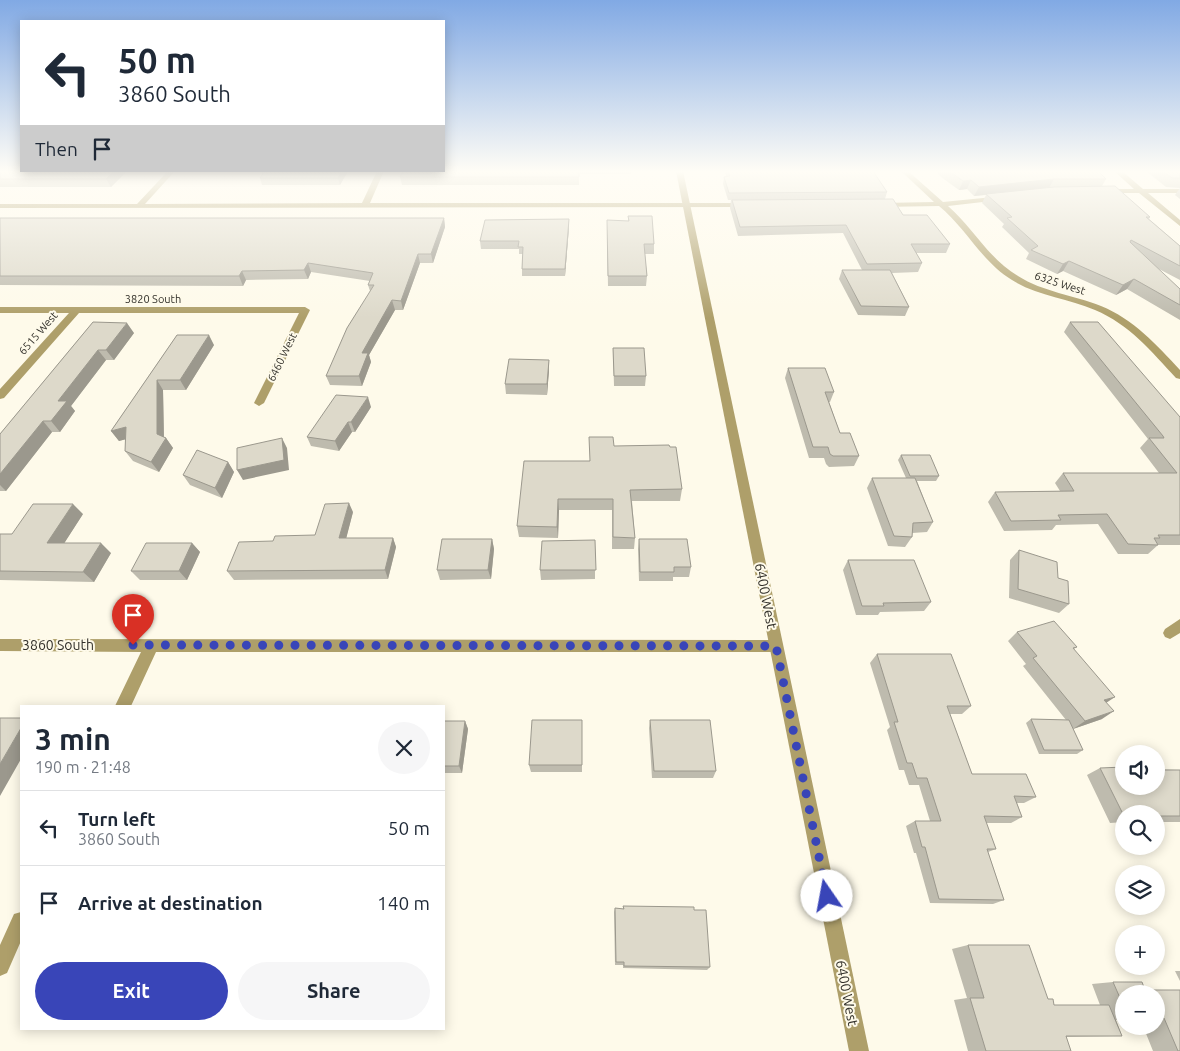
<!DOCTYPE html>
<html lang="en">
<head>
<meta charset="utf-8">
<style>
	body { margin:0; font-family:Ubuntu,sans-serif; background:#f6f6f7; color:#1f2937; height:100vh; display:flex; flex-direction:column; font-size:19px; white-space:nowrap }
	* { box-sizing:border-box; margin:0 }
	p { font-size:16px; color:#747a83 }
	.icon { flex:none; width:28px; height:28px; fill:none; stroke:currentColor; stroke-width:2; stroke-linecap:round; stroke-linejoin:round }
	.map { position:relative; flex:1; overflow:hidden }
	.sheet { position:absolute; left:20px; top:705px; width:425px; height:325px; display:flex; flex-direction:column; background:#fff; border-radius:0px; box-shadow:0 2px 12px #0003 }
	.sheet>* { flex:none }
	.hud { position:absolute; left:20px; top:20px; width:425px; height:152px; border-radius:0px; box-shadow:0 2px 12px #0003; background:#fff; color:#1f2937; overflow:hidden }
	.tools { position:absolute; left:1115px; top:745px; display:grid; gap:10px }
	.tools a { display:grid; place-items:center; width:50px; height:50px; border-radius:50%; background:#fff; box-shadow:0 2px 12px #0003; font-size:25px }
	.pin { position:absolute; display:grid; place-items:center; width:42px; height:42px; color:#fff; margin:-51px -21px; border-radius:50% 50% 50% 0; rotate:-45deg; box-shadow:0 0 5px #0007 }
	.pin .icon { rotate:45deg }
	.me { position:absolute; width:55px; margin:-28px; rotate:348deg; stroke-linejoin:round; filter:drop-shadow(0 0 4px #0008) }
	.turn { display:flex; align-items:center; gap:18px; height:105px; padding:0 15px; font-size:22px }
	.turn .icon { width:65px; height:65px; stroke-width:2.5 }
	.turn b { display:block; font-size:35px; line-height:42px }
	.then { display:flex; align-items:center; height:48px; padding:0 15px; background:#0003; gap:10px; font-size:19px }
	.round { display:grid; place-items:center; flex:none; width:52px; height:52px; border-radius:26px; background:#f6f6f7 }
	.head { display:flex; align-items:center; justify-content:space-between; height:85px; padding:0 15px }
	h1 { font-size:30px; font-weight:600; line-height:38px }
	.button { display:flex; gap:10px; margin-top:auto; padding:10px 15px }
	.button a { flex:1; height:58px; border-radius:30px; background:#3945b8; color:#fff; font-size:20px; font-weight:600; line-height:58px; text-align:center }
	.button a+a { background:#f6f6f7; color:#1f2937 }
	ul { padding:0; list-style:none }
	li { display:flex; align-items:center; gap:15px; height:75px; padding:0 15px; border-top:1px solid #e0e1e3 }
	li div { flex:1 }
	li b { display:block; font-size:19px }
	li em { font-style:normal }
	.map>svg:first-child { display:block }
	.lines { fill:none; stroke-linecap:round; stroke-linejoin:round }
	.minor { fill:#ae9f6a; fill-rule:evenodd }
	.tertiary { fill:#ae9f6a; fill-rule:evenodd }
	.wall { fill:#bebbae }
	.shaded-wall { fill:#9b988d }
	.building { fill:#ddd9ca; stroke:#9b988d }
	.route { stroke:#3945b8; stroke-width:9; stroke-dasharray:0 16.2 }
	.labels { text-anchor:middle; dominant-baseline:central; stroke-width:4; stroke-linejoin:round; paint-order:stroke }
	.far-street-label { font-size:11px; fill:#32302a; stroke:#fefaea }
	.street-label { font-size:14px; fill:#32302a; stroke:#fefaea }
</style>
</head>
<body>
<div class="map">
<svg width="1180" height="1051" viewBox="0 0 1180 1051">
	<rect width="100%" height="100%" fill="#fefaea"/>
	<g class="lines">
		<path class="minor" d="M168 171H175L145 204 362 203 377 171H384L370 203H746L750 205 746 207 0 208V204H137Z
			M901 171H908L943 202 1003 196V200H1000L948 206C973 228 990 260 1018 276 1043 292 1074 295 1101 306 1133 319 1157 345 1180 370V379L1176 378C1152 352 1129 324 1095 310 1068 298 1037 296 1012 280 982 262 966 228 939 206L878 207V203H881L934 202Z
			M1114 171H1122L1143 189H1180V193H1148L1180 220V226L1139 193H1102V189H1134Z
			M0 307H305L310 310 264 403 259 406 254 403 299 313H79L4 398 0 399V389L69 313H0Z
			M1180 619V633L1170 639 1165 637 1163 633 1165 629Z
			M0 639 776 640 781 641 783 646 781 651 776 652H156L131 706H115L141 652 0 651Z
			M21 912V941L7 973 0 976V945L14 914Z"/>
		<path class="tertiary" d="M676 171H683L869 1051H849Z"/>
	</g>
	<path class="wall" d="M0 171H127L111 187H0Z
		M259 171H348L340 185H262L260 178 263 173H261Z
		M403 171H631V174H579V185H402L400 177Z
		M725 171H873L887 192 885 199 903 215 950 244 946 253H916L922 263 918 272 892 273 909 307 905 316 858 315 839 279 842 270H862L843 233 738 236 730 208 731 200H728L723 184 724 177 726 176Z
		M936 171H1098L1106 179 1102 186 1150 217 1149 219 1180 246V280L1157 268 1180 289V320L1127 289 1116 295 1063 271 1057 274 1026 259 1029 253 1002 227 1004 224 982 203 986 195 974 196 967 189 959 190 941 177Z
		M1146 171H1180V188L1166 187Z
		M1180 188V199L1175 195Z
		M628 216 654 244V254H645L647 276 646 286H608L607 230 628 221Z
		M0 218H444L445 227 433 263H420L403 310H395L369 355 371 362 362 386 330 385 326 376 370 291 368 285 370 281 311 272 308 279 246 280 243 286 0 285Z
		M569 219V227L565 276H522V269L523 254H519V249H481L480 241Z
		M93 322 134 333 114 360H106L71 406 75 411 60 432H52L6 491H0V434Z
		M1070 322 1180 417V545H1158L1148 554H1118L1098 524 1056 525 1052 530 1004 531 988 502 995 492 1060 491 1055 483 1063 473H1159L1140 448 1148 439 1064 332Z
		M177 335 214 345 186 390H163L164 437 166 438 173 448 159 472 133 461 125 451 126 439 119 441 111 431Z
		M613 348 646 376 645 386H614Z
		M549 360V370L547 395 506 394 505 384Z
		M788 368 834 392 830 402H829L840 433 859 456 854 466 829 467 826 464 824 458H809L785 378Z
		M371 407 355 432H352L339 451 311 446 307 437Z
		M614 446 682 489 680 501H632L635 538 634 549H612V510H559L558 538 519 537 517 526 589 461Z
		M901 455 939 476 936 481H917L933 522 927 532 912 533V537L905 547 888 546 867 488 872 478H906L898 460Z
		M228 462 234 472 222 498 190 485 183 475Z
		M353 512 346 538H393L396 547 388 579 234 580 227 571 273 541 315 535Z
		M83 514 64 543 111 553 94 582 0 580V534H12Z
		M492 539 494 549 491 579 440 580 437 570Z
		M639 539 691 567 689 577H673V581H639L638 549Z
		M595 540V579L541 580 540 570Z
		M192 543 200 552 187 580H140L131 571Z
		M1019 550 1058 578 1069 604 1059 613 1009 598 1010 560Z
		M848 560 931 602 924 611 880 612 878 615H856L843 570Z
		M1017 632 1077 647 1074 649 1106 702 1102 719 1073 729 1083 750 1077 754H1039L1026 723 1031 719 1066 720 1023 666 1026 664 1008 641Z
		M877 654 971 706 962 714H950L972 774 1036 797 1024 803H1017L1022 817 1011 823H986L996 849 988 852 1004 900 993 904 930 903 916 853H914L906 826 915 821H930L919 785H909L904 770H899L887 730 890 727 870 663Z
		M582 720V772H531L529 765Z
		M650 720 716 771 713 778H652L649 728Z
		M444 721H465L468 729 462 773H444Z
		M1100 768 1180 770V822H1156V814H1124V822L1110 823 1087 775Z
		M623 906 694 910 710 967 707 970 623 968V965H615L614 912 615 908 623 909Z
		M968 945 1048 999 1054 1005H1100L1092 984 1113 982 1145 990H1180V1051H1153L1143 1026H1156V994H1124V1020H1116L1122 1036 1066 1037 1071 1051H968L954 1000 967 998 952 949Z
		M1175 971H1180V981Z"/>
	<path class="shaded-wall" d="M114 171H127L111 187 106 179Z
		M342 171H348L340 185 338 178Z
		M1054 179 1049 188 974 196 979 187Z
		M971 180 967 189 959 190 963 181Z
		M444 218 445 227 433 263 431 254Z
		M569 219V227L565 276V269Z
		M418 254 420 263 403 310 401 301Z
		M1069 261 1063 271 1057 274 1063 264Z
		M308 263 311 272 308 279 304 270Z
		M242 271 246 280 243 286 239 276Z
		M1134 279 1127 289 1116 295 1123 285Z
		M392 300 395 310 369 355 371 362 362 386 359 376 362 353Z
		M127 323 134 333 114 360 106 350Z
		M209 335 214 345 186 390 180 380Z
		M98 350 106 360 71 406 75 411 60 432 51 421 58 401Z
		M549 360V370L547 395V384Z
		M157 380 163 390 164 442 166 438 173 448 159 472 151 462 157 434Z
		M368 397 371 407 355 432 351 422Z
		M43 421 52 432 6 491 0 485V474Z
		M348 422 352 432 339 451 335 441Z
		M126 427 134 437 119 441 111 431Z
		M282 438 287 448 289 470 243 480 237 470Z
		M228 462 234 472 222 498 215 488Z
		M558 499 559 510 558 538 557 527Z
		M349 503 353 512 344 547 339 538Z
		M73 504 83 514 58 553 47 543Z
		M393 538 396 547 388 579 385 570Z
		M492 539 494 549 491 579 488 570Z
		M101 543 111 553 94 582 83 572Z
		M192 543 200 552 187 580 179 571Z
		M1115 697 1103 705 1104 700Z
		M1114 711 1102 719 1073 729 1085 721Z
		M465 721 468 729 462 773 459 766Z
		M21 728V759L0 796V764Z"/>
	<path class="building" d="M0 171H114L106 179H0Z
		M265 171H342L338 178H260Z
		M403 171H579V177H400Z
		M728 171H873L887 192 729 193 724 177 730 176Z
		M949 171H1098L1106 179H1054L979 187 971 180 963 181Z
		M1163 171H1180V178H1172Z
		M1115 186 1150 217H1146L1180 246V266L1131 240 1130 242 1180 289V305L1134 279 1123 285 1069 261 1063 264 1031 250 1038 246 1007 218 1012 217 986 194 1054 187Z
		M893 199 903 215H927L950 244H911L922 263 867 264 846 225 740 227 732 200Z
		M628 216H652L654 244H644L647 276H608L607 220 629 221Z
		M0 218H444L431 254H418L401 301 392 300 362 353H368L359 376H326L347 328 374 285H368L373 273 308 263 304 270 242 271 239 276H0Z
		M569 219 565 269H522L523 247H518L519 241H480L485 220Z
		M842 270H890L909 307 861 306Z
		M93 322 127 323 106 350H98L58 401H67L51 421H43L0 474V434Z
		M1070 322H1098L1180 417V535H1158L1160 538H1154L1158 545 1128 544 1107 514 1058 515 1061 520 1011 521 995 492 1074 491 1063 473H1177L1149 438H1164L1163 436Z
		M177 335H209L180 380H157V434L166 438 151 462 125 451 126 427 111 431Z
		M613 348H644L646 376H614Z
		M509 359 549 360 547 384H505Z
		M788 368H825L834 392H825L840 433H850L859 456H833L830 454 828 447H813Z
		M336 395 368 397 351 422H348L335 441 307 437Z
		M589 437H613L614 446 669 445 670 447H676L682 489 630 490 635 538 613 537V499H558L557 527 517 526 524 461H590Z
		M282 438 284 460 237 470V448Z
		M197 450 228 462 215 488 183 475Z
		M901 455H930L939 476H910Z
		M872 478H915L933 522 913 523 912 537 894 536Z
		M349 503 339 538H393L385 570 227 571 239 542 273 541 275 536 315 535 325 504Z
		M33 504H73L47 543H101L83 572 0 571V534H12Z
		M442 539H492L488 570H437Z
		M639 539H687L691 567H674V572H640Z
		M595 540 596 570H540L542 541Z
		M146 543H192L179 571H131Z
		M1019 550 1057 562 1058 578 1068 581 1069 604 1018 589Z
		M848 560H914L931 602 883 603 884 606H862Z
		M1054 621 1077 647 1073 648 1115 697 1104 700 1114 711 1085 721 1033 658 1037 656 1017 632Z
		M877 654H951L971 706H947L972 774H1026L1036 797 1014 796 1022 817 984 816 996 849H987L1004 900 939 899 925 847H922L915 821H941L927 778H917L912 763H907L894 722H898Z
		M0 718H21V728L0 764Z
		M1031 719 1069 720 1083 750H1044Z
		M532 720H582V765H529Z
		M650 720H710L716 771H654Z
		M444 721H465L459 766H444Z
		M1124 767V786H1156V767H1160L1162 770H1180V816H1156V814H1124V816L1100 768Z
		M623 906 694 907V910H706L710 967 624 966V962H616L615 908 624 909Z
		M968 945H1029L1048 999H1053L1054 1005H1109L1122 1036H1066L1071 1051H986L970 998H984Z
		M1113 982H1142L1145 990H1180V1051H1178L1164 1018 1156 1019V994H1124V1007Z"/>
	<linearGradient id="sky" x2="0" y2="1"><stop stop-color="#81a9e4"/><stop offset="0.54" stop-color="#fffdf6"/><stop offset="1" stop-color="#fffdf6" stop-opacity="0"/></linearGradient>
	<rect width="1180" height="318" fill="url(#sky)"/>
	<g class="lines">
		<path class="route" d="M133 645 776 646 827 896"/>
	</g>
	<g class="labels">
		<g class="far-street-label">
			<text transform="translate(1060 283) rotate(18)">6325 West</text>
			<text x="153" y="299">3820 South</text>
			<text transform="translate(38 333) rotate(-49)">6515 West</text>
			<text transform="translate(282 357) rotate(-64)">6460 West</text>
		</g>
		<g class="street-label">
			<text transform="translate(766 596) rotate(79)">6400 West</text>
			<text x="58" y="645">3860 South</text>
			<text transform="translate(847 993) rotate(79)">6400 West</text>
		</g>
	</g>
</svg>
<div class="tools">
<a><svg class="icon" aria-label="sound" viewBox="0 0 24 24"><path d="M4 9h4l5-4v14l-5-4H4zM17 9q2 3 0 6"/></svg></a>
<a><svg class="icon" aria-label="search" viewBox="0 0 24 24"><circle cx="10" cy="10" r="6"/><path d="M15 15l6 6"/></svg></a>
<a><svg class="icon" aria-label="layers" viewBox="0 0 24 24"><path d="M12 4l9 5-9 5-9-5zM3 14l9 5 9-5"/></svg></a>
<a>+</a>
<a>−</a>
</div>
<div class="pin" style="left:133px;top:645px;background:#d93025"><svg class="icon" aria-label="arrive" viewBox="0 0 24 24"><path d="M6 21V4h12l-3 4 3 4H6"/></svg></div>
<svg class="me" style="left:827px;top:896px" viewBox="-20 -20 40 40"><circle r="19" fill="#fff"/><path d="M0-13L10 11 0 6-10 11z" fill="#3945b8"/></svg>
<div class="hud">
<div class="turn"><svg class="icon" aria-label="left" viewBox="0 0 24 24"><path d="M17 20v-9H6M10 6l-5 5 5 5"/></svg><div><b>50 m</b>3860 South</div></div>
<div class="then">Then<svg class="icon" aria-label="arrive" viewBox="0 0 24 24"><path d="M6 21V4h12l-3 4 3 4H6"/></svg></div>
</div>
<section class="sheet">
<div class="head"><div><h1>3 min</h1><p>190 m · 21:48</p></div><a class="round"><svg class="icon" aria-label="close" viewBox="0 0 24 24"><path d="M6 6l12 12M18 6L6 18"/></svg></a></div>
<ul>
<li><svg class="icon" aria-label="left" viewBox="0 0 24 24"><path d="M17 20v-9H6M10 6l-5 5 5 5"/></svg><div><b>Turn left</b><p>3860 South</p></div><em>50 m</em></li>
<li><svg class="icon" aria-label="arrive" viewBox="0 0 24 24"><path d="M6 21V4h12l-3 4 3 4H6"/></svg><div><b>Arrive at destination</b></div><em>140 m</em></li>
</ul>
<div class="button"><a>Exit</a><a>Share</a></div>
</section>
</div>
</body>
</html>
